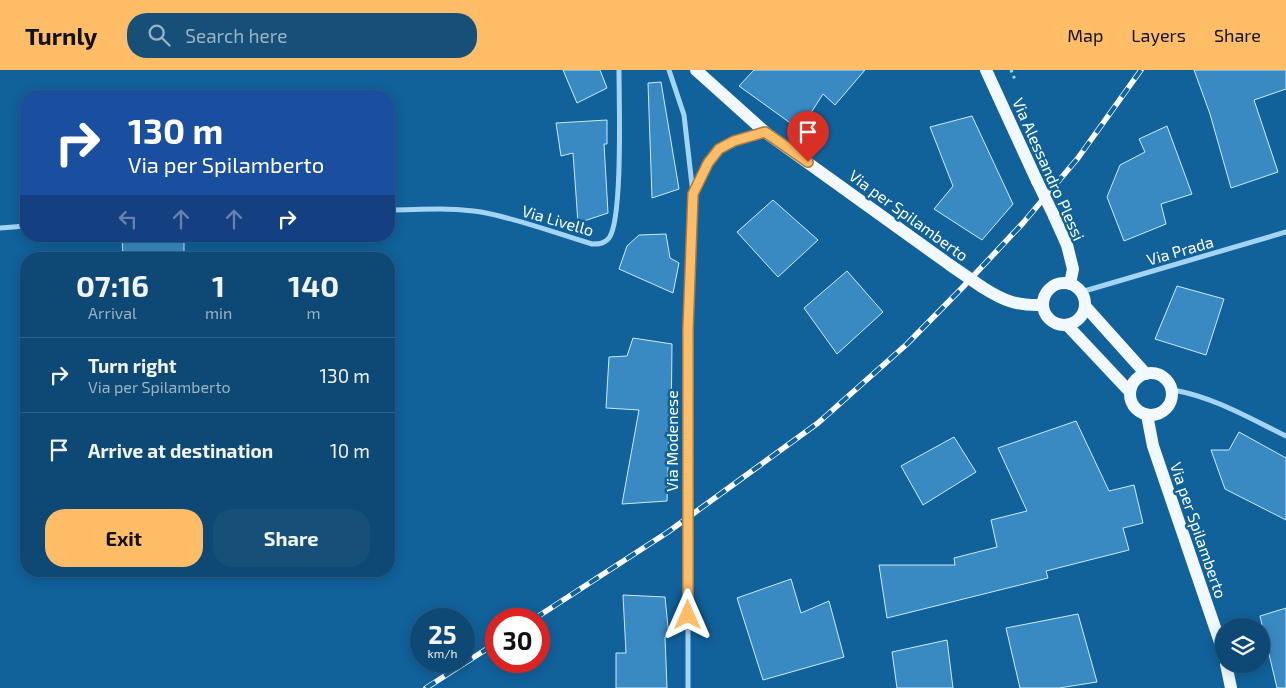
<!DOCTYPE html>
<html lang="en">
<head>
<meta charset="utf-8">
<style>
	body { margin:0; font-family:"Exo 2",sans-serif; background:#165079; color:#f1f3f6; height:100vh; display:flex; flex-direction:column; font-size:19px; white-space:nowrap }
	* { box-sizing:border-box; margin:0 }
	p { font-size:16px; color:#9ab2c5 }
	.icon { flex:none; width:28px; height:28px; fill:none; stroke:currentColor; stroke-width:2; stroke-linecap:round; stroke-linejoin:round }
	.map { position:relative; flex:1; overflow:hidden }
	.sheet { position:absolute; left:20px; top:182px; width:375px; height:325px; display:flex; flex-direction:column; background:#0d4974; border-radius:20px; box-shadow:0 2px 12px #0003,0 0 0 1px #2d6186 }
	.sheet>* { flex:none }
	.guide { position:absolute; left:20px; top:20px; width:375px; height:152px; border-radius:20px; box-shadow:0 2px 12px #0003,0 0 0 1px #2d6186; background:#1a4fa0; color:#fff; overflow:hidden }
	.buttons { position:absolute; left:1215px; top:548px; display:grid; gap:10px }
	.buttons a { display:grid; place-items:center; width:55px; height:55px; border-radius:50%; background:#0d4974; box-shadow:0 2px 12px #0003,0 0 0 1px #2d6186; font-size:25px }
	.speed { position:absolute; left:410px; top:538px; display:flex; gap:10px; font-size:25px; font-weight:700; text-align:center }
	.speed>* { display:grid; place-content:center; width:65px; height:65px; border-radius:50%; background:#0d4974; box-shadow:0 2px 12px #0003,0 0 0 1px #2d6186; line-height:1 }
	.speed small { font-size:12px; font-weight:400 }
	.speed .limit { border:8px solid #d22; background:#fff; color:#111 }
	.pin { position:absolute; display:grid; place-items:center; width:42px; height:42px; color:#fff; margin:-51px -21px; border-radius:50% 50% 50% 0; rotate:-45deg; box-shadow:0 0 5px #0007 }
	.pin .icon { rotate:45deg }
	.me { position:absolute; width:55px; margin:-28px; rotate:0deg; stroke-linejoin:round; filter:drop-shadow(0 0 4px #0008) }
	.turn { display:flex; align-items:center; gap:18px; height:105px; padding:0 25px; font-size:22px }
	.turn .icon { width:65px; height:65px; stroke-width:2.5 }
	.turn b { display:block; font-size:35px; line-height:42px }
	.lanes { display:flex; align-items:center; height:48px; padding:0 25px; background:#0003; justify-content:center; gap:25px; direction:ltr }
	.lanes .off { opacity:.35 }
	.eta { display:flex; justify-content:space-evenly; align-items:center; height:85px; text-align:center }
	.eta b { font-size:30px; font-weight:700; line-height:35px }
	.action { display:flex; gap:10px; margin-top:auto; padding:10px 25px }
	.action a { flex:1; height:58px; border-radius:20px; background:#ffbd67; color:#111; font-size:20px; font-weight:700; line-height:58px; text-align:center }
	.action a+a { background:#165079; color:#f1f3f6 }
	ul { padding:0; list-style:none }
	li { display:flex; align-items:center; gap:15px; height:75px; padding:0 25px; border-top:1px solid #2d6186 }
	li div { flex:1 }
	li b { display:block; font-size:19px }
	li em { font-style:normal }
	header { display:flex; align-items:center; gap:30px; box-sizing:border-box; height:70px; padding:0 25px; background:#ffbd67; color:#111 }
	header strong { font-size:24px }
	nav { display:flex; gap:28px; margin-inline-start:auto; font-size:18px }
	.search { width:350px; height:45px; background:#165079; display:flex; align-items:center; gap:12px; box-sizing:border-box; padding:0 18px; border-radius:20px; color:#9ab2c5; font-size:19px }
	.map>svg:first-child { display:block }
	.building { fill:#398ac2; stroke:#cceafe }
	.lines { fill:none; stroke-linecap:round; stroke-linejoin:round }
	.path { stroke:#a4d4f4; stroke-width:3; stroke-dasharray:2.5 4; stroke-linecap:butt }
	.minor { stroke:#a4d4f4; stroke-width:5 }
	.primary { stroke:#f1f9ff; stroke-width:12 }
	.rail-casing { stroke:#fff; stroke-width:5.5 }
	.rail { stroke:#11619b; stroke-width:4; stroke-dasharray:11; stroke-linecap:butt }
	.minor-bridge { stroke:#a4d4f4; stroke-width:5 }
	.primary-bridge { stroke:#f1f9ff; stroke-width:12 }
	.route-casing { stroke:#a67b43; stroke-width:12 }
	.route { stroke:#ffbd67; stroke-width:9 }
	.labels { text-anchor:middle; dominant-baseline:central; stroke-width:5; stroke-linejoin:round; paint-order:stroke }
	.street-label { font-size:16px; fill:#fff; stroke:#11619b }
</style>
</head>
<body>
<header>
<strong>Turnly</strong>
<div class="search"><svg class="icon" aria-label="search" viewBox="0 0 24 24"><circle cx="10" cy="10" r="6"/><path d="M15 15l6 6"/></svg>Search here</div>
<nav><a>Map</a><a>Layers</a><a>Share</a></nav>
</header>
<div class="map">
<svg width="1286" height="618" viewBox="0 0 1286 618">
	<rect width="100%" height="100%" fill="#11619b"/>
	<path class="building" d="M563 0H600L607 18 577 33Z
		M754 0H865L835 35 823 24 800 60 739 16Z
		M1194 0H1286V19L1254 30 1278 102 1231 118 1210 44Z
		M661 12 679 119 652 128 648 13Z
		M972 46 1013 134 982 170 934 139 953 116 930 57Z
		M607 50V74H604L608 143 578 153 573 83 561 86 556 53Z
		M1167 56 1192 124 1161 134 1166 154 1124 171 1107 127 1120 95 1145 82 1139 69Z
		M773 130 818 170 778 207 737 162Z
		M666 164 670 188 679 193 673 223 619 199 627 176 639 165Z
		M122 166H184V189H123Z
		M847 201 883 242 837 284 804 238Z
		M1177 216 1224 229 1206 285 1155 269Z
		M633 268 672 274 671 362H669L667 431 622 434 639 340 606 338 609 287 627 286Z
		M1076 351 1109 421 1134 415 1143 453 1123 458 1129 480 1046 501 1048 508 887 548 879 495H955L954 488 997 477 991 450 1027 441 998 378Z
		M1239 362 1286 388V450L1225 419 1211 380H1229Z
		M954 367 976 402 923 435 901 396Z
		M791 509 801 543 829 531 844 587 763 610 737 528Z
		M623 525 665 527 669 567H665L667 618H616V583H626Z
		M1286 538V618H1277L1260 546Z
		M1078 544 1097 612 1059 618H1020L1006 558Z
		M947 570 953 618H897L892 582Z"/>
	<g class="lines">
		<path class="path" d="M1011 0 1016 12"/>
		<path class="minor" d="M669 0 684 45 693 124 687 259 688 424
			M694 124C711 79 717 76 763 63
			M389 140C419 140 451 137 481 142 519 149 555 163 592 174 599 174 604 174 609 168 623 150 619 29 619 0
			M0 158 26 156
			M1081 222 1286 162
			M1173 320C1214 327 1249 348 1286 366
			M688 473V618"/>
		<path class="primary" d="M696 0 765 62 950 195
			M986 0 1037 111
			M1054 146 1067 175 1073 199 1070 214
			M1043 234a21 21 0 1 1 42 0a21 21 0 1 1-42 0Z
			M982 217C1004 231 1017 236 1043 235
			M1085 236 1146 304
			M1067 255 1130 322
			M1130 324a21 21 0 1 1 42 0a21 21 0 1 1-42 0Z
			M1147 345 1153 376 1224 584
			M1226 594 1231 618"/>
		<defs>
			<path id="rail" d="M534 549 668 462 818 353 907 274 962 218 1023 153 1078 88 1141 0
				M426 618 496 573"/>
		</defs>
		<use href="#rail" class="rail-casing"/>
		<use href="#rail" class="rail"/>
		<path class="minor-bridge" d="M688 424V473"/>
		<path class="primary-bridge" d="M1037 111 1054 146
			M950 195 982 217"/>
	</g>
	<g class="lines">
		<defs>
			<path id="route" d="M688 545V259L693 124 708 93 719 79 734 71 765 62 808 92"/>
		</defs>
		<use href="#route" class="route-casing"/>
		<use href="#route" class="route"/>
	</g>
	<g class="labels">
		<g class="street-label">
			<text transform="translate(1049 99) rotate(66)">Via Alessandro Plessi</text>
			<text transform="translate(909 145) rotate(36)">Via per Spilamberto</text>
			<text transform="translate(558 150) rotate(16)">Via Livello</text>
			<text transform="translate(1180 180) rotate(-16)">Via Prada</text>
			<text transform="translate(671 371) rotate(-90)">Via Modenese</text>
			<text transform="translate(1199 460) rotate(71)">Via per Spilamberto</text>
		</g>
	</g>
</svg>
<div class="buttons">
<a><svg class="icon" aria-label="layers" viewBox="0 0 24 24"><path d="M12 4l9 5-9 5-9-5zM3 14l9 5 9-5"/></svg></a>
</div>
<div class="speed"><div>25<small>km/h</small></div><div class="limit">30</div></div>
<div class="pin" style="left:808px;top:92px;background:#d93025"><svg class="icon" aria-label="arrive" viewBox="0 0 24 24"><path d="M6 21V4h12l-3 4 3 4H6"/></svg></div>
<svg class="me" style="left:688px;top:545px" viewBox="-20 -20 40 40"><path d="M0-17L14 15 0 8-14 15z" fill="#ffbd67" stroke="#fff" stroke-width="4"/></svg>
<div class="guide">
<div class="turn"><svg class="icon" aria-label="right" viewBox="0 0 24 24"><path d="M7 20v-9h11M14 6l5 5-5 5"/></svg><div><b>130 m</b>Via per Spilamberto</div></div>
<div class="lanes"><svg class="icon off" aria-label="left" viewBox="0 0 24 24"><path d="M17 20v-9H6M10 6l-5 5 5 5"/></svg><svg class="icon off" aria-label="ahead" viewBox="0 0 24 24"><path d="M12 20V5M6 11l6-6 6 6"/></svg><svg class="icon off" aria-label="ahead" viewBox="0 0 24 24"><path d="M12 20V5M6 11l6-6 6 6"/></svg><svg class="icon" aria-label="right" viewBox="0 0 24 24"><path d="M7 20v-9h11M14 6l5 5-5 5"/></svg></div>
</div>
<section class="sheet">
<div class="eta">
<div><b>07:16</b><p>Arrival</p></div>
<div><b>1</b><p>min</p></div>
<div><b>140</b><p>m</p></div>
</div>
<ul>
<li><svg class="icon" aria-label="right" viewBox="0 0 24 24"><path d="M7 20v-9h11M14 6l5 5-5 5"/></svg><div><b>Turn right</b><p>Via per Spilamberto</p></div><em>130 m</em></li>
<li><svg class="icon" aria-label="arrive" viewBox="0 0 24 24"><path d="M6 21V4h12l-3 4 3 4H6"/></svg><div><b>Arrive at destination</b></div><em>10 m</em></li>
</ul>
<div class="action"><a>Exit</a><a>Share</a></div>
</section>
</div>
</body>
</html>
